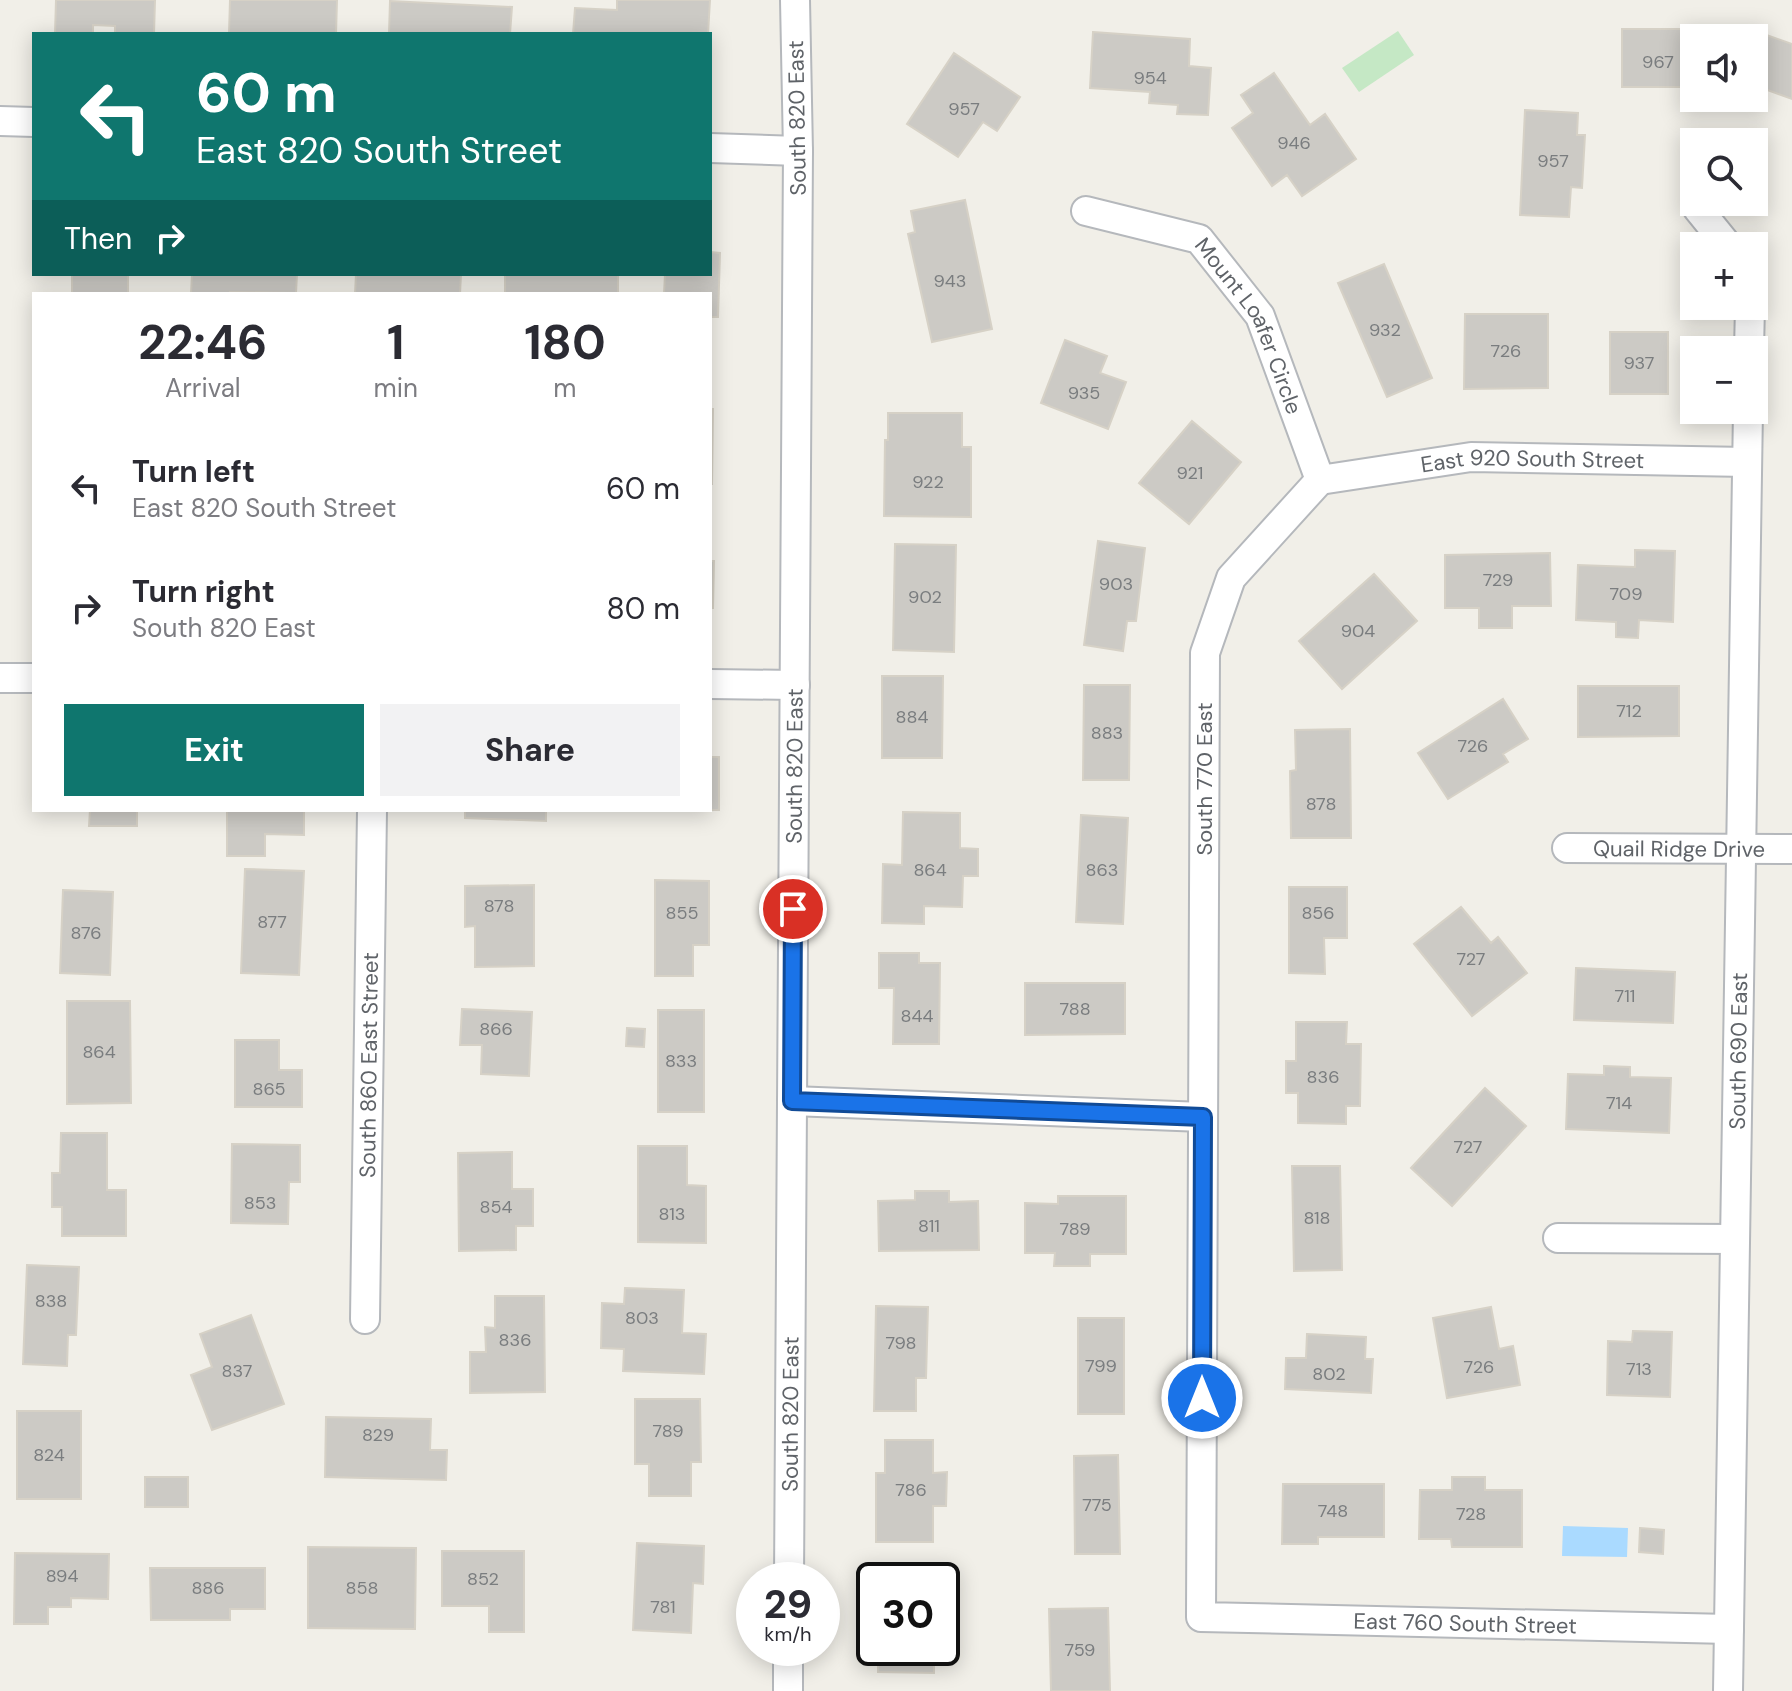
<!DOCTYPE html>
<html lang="en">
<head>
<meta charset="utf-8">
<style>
	body { margin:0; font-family:"DM Sans",sans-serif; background:#f2f2f3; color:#2b2b33; height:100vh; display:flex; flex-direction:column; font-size:30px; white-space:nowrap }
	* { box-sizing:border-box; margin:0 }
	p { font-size:26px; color:#7c7c81 }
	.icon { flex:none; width:44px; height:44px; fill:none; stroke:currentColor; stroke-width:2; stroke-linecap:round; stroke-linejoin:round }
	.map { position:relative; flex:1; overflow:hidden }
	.sheet { position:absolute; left:32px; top:292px; width:680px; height:520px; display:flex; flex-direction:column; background:#fff; border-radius:0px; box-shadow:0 4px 20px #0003 }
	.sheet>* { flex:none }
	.top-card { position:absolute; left:32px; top:32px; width:680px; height:244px; border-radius:0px; box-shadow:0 4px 20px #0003; background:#0f766e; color:#fff; overflow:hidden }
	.fabs { position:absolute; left:1680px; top:24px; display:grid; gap:16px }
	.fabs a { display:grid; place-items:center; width:88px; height:88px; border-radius:0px; background:#fff; box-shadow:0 4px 20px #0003; font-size:40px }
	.speed { position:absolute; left:736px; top:1562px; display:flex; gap:16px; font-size:40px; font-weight:700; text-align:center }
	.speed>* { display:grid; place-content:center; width:104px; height:104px; border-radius:50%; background:#fff; box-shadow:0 4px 20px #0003; line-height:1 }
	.speed small { font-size:20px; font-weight:400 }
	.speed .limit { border:4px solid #111; border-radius:12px; background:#fff; color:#111 }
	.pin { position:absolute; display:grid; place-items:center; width:68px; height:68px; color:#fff; margin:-34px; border:4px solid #fff; border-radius:50%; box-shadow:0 2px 8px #0007 }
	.me { position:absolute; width:88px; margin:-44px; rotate:0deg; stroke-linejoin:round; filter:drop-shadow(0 0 6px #0008) }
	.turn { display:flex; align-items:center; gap:28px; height:168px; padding:0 32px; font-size:36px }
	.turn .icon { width:104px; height:104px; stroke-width:2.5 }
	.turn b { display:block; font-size:56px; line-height:68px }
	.then { display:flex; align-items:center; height:76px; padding:0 32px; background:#0003; gap:16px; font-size:30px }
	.eta { display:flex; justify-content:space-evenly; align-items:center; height:136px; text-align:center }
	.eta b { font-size:48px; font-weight:700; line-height:56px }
	.cta { display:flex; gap:16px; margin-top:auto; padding:16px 32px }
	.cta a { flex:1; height:92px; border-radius:0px; background:#0f766e; color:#fff; font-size:32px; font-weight:700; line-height:92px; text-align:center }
	.cta a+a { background:#f2f2f3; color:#2b2b33 }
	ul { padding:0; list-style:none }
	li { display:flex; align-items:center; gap:24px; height:120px; padding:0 32px }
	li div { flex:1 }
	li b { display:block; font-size:30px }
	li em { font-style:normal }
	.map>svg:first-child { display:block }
	.green { fill:#c5e8c5 }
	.water { fill:#aadaff }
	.building { fill:#cccac5; stroke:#d6d1c6; stroke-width:2 }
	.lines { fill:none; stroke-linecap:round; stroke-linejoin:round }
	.street-casing { stroke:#b5b8bc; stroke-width:32 }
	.street { stroke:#fff; stroke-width:28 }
	.route-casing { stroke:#114b97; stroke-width:20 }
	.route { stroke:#1a73e8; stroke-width:14 }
	.labels { text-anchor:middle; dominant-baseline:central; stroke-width:6; stroke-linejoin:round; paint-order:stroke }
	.number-label { font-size:18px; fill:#7a7d7f }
	.street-label { font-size:22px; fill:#5f6368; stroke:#fff }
</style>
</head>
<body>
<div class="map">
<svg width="1792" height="1691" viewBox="0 0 1792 1691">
	<rect width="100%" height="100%" fill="#f1efe8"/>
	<path class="green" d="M1398 31 1414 55 1359 92 1342 68Z"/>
	<path class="water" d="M1563 1526 1628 1528 1627 1557 1562 1556Z"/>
	<path class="building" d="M56 0H155L154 34H115V26L93 25V34H55Z
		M230 0H337L336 34H229Z
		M617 0H710L708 34H573L575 8 617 10Z
		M390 1 512 7 510 34H389Z
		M1622 29H1711V38H1694V87H1622Z
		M1093 32 1190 39 1189 66 1211 68 1208 115 1177 114 1178 105 1149 103 1150 92 1090 88Z
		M1758 32 1792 44V99L1754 85V44Z
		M954 53 1020 97 997 131 983 122 958 157 907 124Z
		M1274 73 1310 125 1325 114 1356 159 1302 196 1287 175 1272 186 1232 128 1253 113 1241 95Z
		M1525 110 1578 113 1577 135H1585L1582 188 1571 187 1569 217 1520 215Z
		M965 200 992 329 932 342 908 234 915 232 911 211Z
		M710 252 720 253 718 317H710V294H664L665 274H710Z
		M1384 264 1432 378 1387 397 1338 283Z
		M72 274H128V294H72Z
		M192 274H297L296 293 230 292V294H191Z
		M356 274H461L460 294H355Z
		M505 274H618V294L505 293Z
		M1465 314H1548V388L1464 389Z
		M1610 332H1668V394H1610Z
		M1065 340 1107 356 1100 373 1126 382 1108 429 1041 403Z
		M710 409H713L712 484H710Z
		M888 413H962V447H971V517L884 516 885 440H888Z
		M1192 421 1241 462 1189 524 1139 483Z
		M1098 541 1145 548 1136 621H1127L1123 651 1084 645Z
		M895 544 956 545 954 652 893 650Z
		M1635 550 1675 551 1673 622 1639 620 1638 638 1616 637V622L1576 620 1578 565 1635 567Z
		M1550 553 1551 606H1512V628H1479V608H1445V555Z
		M710 561H714L713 608H710Z
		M1374 574 1417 621 1342 689 1299 641Z
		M882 676H943L942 758H882Z
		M1084 685H1130L1129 780H1083Z
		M1578 686H1679V736L1578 737Z
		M1503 699 1528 739 1503 754 1508 762 1448 799 1418 753Z
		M1350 729 1351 838H1291L1290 771 1296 770 1295 730Z
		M710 757H719V810H710Z
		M90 810H137V826H89Z
		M227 810H304V835L265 834V856H227Z
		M465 810H546V821L465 818Z
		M903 812 960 813V848L978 849V876H963L962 907 924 906V924L882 923 883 864 902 865Z
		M1081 815 1128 818 1123 924 1076 922Z
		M245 869 304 871 299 975 241 973Z
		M655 880 709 881V945H693V976H655Z
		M534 885V966L475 967V926L465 927V886Z
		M1289 887H1347V938H1324L1325 974 1289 973Z
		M63 890 113 892 110 975 60 973Z
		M1461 907 1491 943 1498 937 1527 973 1472 1016 1414 944Z
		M879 953H919V963H940L939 1044H893L894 988H879Z
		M1576 968 1675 972 1673 1023 1574 1020Z
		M1025 983H1125V1034L1025 1035Z
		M67 1001H130L131 1103 67 1104Z
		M462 1009 532 1012 529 1076 481 1074 482 1045H460Z
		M658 1010H704V1112H658Z
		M1296 1022H1347L1346 1044H1361L1360 1106H1346V1124L1298 1123V1093H1286V1061H1296Z
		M627 1028 645 1029 644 1047 626 1046Z
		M235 1040H279V1070H302V1107H235Z
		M1604 1066 1630 1067V1077L1671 1078 1669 1133 1566 1129 1568 1074 1604 1075Z
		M1485 1088 1526 1126 1452 1206 1411 1168Z
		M61 1133H107V1190H126V1236H62V1207H52V1173H60Z
		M232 1144 300 1145V1182H289L288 1224 231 1223Z
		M638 1146H687V1185L706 1186V1243L638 1242Z
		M512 1152V1189H533V1226H516V1250L459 1251 458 1153Z
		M1292 1166H1340L1342 1270 1294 1271Z
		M915 1191H949V1202L978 1201 979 1250 879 1251 878 1201 915 1200Z
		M1058 1196H1126V1254H1090V1266H1054L1055 1253H1025V1203L1058 1204Z
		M27 1265 79 1267 76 1335H68L67 1366 23 1364Z
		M625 1288 684 1290 682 1333 706 1334 704 1374 623 1371 624 1349 601 1348 602 1303 624 1304Z
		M495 1296H544L545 1392 470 1393V1352H486L485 1327 495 1328Z
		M876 1306 928 1307 926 1378H916V1411H874Z
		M1491 1307 1499 1349 1513 1346 1520 1385 1447 1398 1433 1318Z
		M251 1315 284 1404 212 1430 191 1375 212 1367 200 1334Z
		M1078 1318H1124V1414H1078Z
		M1633 1331 1672 1332 1670 1397 1607 1395 1608 1341 1632 1342Z
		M1307 1334 1366 1337 1365 1359H1373L1371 1393 1285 1389 1286 1358H1306Z
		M635 1399H700L701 1462H691V1496H649V1464H635Z
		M17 1411H81V1499H17Z
		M326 1417 431 1419 430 1450H447L446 1480 325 1477Z
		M885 1440H933V1473L947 1472 946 1506H933V1542H876V1473H885Z
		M1118 1455 1120 1554H1075L1074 1456Z
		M145 1477H188V1507H145Z
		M1452 1477H1485V1490H1522V1547H1452L1451 1539H1419L1420 1490H1452Z
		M1283 1484H1384V1537H1318V1544H1282Z
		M1640 1528 1664 1530 1663 1554 1639 1552Z
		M637 1543 704 1546 703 1584 693 1583 691 1633 633 1630Z
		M308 1547 416 1548 415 1629 308 1628Z
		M442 1551H524V1632H489V1606H442Z
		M15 1553 109 1554 108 1599 71 1598V1607H48V1624H14Z
		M150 1568H265V1609H230V1620H151Z
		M878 1577H932V1580H878Z
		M942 1597H952V1629H942Z
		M1108 1608 1110 1691H1051L1049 1609Z
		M878 1648H934V1673L878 1672Z"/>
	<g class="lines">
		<defs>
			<g id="street">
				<path d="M0 121 34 122"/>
				<path d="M710 148 798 151"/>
				<path d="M1698 209 1728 246"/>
				<path id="s1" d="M1086 211 1199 239 1260 316 1320 480"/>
				<path d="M1749 350 1750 306"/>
				<path id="s2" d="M1320 480 1231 578 1205 653 1201 1617 1729 1629"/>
				<path id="s3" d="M1320 480 1471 457 1747 462"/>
				<path d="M0 678H34"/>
				<path d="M710 684 795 685"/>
				<path id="s4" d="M1567 848 1792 849"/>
				<path d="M792 1101 1203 1117"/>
				<path d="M1558 1238 1735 1239"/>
				<path id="s5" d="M365 1319 372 810"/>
				<path id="s6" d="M789 1580 798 151 795 0"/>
				<path d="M788 1691V1648"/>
				<path id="s7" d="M1728 1691 1748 410"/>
			</g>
		</defs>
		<use href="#street" class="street-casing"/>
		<use href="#street" class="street"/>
	</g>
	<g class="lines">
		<defs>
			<path id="route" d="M793 909 792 1101 1203 1117 1202 1398"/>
		</defs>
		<use href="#route" class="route-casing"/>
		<use href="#route" class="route"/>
	</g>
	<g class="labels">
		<g class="number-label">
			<text x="1658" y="62">967</text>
			<text x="1150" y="78">954</text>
			<text x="964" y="109">957</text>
			<text x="1294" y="143">946</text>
			<text x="1553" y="161">957</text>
			<text x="950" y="281">943</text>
			<text x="1385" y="330">932</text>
			<text x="1506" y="351">726</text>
			<text x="1639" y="363">937</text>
			<text x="1084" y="393">935</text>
			<text x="1190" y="473">921</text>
			<text x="928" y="482">922</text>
			<text x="1498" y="580">729</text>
			<text x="1116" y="584">903</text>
			<text x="1626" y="594">709</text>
			<text x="925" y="597">902</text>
			<text x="1358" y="631">904</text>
			<text x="1629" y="711">712</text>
			<text x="912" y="717">884</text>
			<text x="1107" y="733">883</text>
			<text x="1473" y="746">726</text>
			<text x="1321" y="804">878</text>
			<text x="930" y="870">864</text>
			<text x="1102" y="870">863</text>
			<text x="499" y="906">878</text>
			<text x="682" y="913">855</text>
			<text x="1318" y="913">856</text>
			<text x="272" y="922">877</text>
			<text x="86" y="933">876</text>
			<text x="1471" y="959">727</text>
			<text x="1625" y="996">711</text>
			<text x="1075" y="1009">788</text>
			<text x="917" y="1016">844</text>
			<text x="496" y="1029">866</text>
			<text x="99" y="1052">864</text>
			<text x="681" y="1061">833</text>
			<text x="1323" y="1077">836</text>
			<text x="269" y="1089">865</text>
			<text x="1619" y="1103">714</text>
			<text x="1468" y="1147">727</text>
			<text x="260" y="1203">853</text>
			<text x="496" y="1207">854</text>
			<text x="672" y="1214">813</text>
			<text x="1317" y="1218">818</text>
			<text x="929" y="1226">811</text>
			<text x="1075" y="1229">789</text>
			<text x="51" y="1301">838</text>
			<text x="642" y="1318">803</text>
			<text x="515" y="1340">836</text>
			<text x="901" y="1343">798</text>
			<text x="1101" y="1366">799</text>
			<text x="1479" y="1367">726</text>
			<text x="1639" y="1369">713</text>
			<text x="237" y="1371">837</text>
			<text x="1329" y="1374">802</text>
			<text x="668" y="1431">789</text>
			<text x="378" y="1435">829</text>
			<text x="49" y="1455">824</text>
			<text x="911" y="1490">786</text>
			<text x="1097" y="1505">775</text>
			<text x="1333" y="1511">748</text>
			<text x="1471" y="1514">728</text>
			<text x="62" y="1576">894</text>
			<text x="483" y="1579">852</text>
			<text x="208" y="1588">886</text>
			<text x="362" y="1588">858</text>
			<text x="663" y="1607">781</text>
			<text x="1080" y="1650">759</text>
		</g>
		<g class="street-label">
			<text transform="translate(797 118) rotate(-91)">South 820 East</text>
			<text stroke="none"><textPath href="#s1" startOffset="218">Mount Loafer Circle</textPath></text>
			<text stroke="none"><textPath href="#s3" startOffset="214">East 920 South Street</textPath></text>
			<text stroke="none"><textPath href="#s6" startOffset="814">South 820 East</textPath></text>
			<text transform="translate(1204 779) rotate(-90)">South 770 East</text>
			<text stroke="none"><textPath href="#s4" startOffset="112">Quail Ridge Drive</textPath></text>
			<text stroke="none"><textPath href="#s7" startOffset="640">South 690 East</textPath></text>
			<text stroke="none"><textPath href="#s5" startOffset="254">South 860 East Street</textPath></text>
			<text stroke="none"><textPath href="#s6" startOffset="166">South 820 East</textPath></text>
			<text stroke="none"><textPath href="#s2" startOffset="1440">East 760 South Street</textPath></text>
		</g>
	</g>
</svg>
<div class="fabs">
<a><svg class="icon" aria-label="sound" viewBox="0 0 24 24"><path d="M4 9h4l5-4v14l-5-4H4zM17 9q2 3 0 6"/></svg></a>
<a><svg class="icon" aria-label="search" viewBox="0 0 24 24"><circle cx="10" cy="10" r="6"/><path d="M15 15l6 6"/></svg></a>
<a>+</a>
<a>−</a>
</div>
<div class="speed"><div>29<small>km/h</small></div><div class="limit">30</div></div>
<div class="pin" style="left:793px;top:909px;background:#d93025"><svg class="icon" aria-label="arrive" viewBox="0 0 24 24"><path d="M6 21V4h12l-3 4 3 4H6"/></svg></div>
<svg class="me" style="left:1202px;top:1398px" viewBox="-20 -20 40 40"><circle r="17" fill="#1a73e8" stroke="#fff" stroke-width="3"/><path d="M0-11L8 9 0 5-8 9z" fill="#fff"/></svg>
<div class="top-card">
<div class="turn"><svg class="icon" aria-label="left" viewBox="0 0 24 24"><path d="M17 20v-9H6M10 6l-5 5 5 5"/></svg><div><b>60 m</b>East 820 South Street</div></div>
<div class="then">Then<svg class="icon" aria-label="right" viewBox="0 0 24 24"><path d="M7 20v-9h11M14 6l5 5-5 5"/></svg></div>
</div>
<section class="sheet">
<div class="eta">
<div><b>22:46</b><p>Arrival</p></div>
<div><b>1</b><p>min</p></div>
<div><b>180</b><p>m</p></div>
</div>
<ul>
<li><svg class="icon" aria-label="left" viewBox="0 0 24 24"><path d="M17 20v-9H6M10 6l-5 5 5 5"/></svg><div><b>Turn left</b><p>East 820 South Street</p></div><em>60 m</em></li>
<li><svg class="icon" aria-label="right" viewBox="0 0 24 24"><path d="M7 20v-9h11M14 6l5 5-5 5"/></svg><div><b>Turn right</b><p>South 820 East</p></div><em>80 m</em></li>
</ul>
<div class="cta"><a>Exit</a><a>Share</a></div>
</section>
</div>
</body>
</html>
